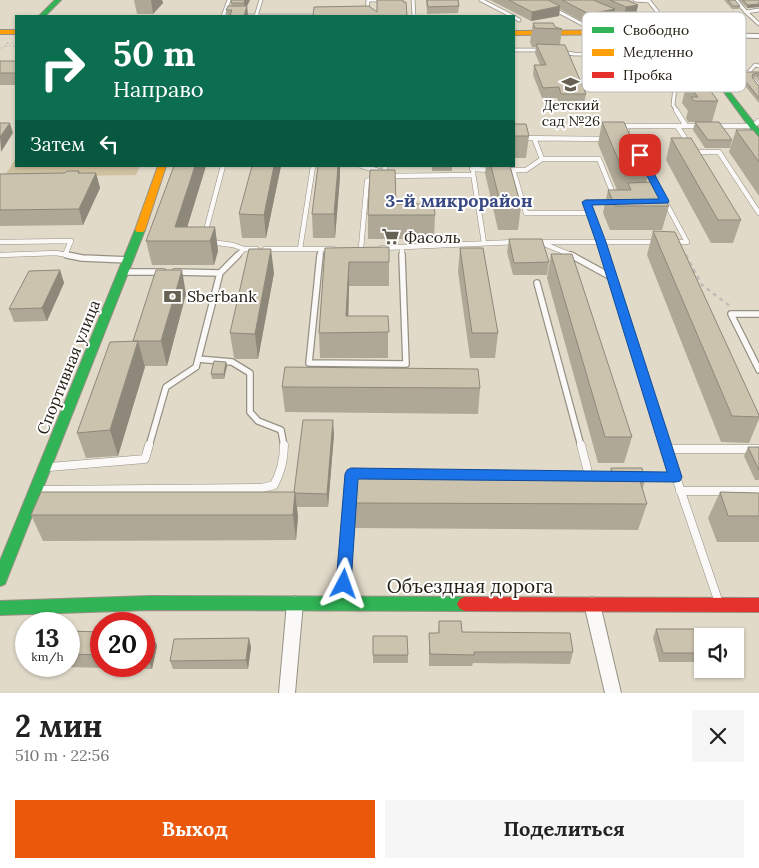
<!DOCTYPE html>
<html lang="ru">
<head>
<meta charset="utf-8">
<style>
	body { margin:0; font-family:Lora,serif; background:#f6f6f6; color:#222; height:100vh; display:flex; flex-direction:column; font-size:19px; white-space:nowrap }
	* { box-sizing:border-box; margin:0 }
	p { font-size:16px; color:#767676 }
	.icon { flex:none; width:28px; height:28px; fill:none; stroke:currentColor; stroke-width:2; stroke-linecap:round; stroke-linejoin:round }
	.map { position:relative; height:693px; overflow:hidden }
	.sheet { display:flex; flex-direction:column; background:#fff; flex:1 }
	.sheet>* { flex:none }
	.guide { position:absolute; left:15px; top:15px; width:500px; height:152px; border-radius:0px; box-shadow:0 1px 4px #0004; background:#0b6e4f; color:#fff; overflow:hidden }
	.buttons { position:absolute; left:694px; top:628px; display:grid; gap:10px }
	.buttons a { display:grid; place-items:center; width:50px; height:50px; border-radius:0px; background:#fff; box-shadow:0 1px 4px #0004; font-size:25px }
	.speed { position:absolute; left:15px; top:612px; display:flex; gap:10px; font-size:25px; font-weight:700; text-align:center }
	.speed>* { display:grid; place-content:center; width:65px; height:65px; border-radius:50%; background:#fff; box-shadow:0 1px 4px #0004; line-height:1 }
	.speed small { font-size:12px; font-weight:400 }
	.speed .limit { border:8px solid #d22; background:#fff; color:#111 }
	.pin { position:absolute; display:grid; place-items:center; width:42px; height:42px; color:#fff; margin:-21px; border-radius:10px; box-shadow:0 2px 8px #0006 }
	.me { position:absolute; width:55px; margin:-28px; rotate:4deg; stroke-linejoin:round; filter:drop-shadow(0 0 4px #0008) }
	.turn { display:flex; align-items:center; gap:18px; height:105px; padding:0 15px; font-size:22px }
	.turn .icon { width:65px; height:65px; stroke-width:2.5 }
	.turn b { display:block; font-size:35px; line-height:42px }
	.then { display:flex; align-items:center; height:48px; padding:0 15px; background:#0003; gap:10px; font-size:19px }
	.round { display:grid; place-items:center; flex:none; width:52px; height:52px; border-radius:0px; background:#f6f6f6 }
	.summary { display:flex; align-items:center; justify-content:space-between; height:85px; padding:0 15px }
	h1 { font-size:30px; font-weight:700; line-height:38px }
	.action { display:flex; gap:10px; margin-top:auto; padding:10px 15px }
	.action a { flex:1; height:58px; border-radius:0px; background:#ea580c; color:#fff; font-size:20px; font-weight:700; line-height:58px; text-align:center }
	.action a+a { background:#f6f6f6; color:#222 }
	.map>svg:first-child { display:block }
	.green { fill:#cec1a0 }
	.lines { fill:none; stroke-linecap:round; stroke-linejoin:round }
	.lane-far3-casing { stroke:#969184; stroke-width:4.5 }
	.lane-far2-casing { stroke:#969184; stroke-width:5.5 }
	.lane-far1-casing { stroke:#969184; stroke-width:8 }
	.lane-casing { stroke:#969184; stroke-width:9 }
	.street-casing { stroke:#969184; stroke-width:2 }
	.fast-casing { stroke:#969184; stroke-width:2 }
	.slow-casing { stroke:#969184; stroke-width:2 }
	.jam-casing { stroke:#969184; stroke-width:2 }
	.path-far2 { stroke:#c1beb8; stroke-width:1; stroke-dasharray:2 2; stroke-linecap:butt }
	.path-far1 { stroke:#c1beb8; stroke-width:2; stroke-dasharray:3 3; stroke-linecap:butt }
	.path { stroke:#c1beb8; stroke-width:2.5; stroke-dasharray:4 4; stroke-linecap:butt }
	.lane-far3 { stroke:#faf9f7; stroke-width:3 }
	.lane-far2 { stroke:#faf9f7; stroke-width:4.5 }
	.lane-far1 { stroke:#faf9f7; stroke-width:5.5 }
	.lane { stroke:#faf9f7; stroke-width:8 }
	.street { fill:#faf9f7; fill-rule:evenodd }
	.fast { fill:#30b455; fill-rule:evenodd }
	.slow { fill:#ff9f0a; fill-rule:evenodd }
	.jam { fill:#e5322d; fill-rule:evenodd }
	.wall { fill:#afa896 }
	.shaded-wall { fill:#8e887a }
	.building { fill:#cbc3ae; stroke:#8e887a }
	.route { fill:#1a73e8; stroke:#114b97 }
	.labels { text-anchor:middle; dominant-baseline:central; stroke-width:4; stroke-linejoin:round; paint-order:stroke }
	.far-poi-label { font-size:14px; fill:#242014; stroke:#fff }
	.poi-label { font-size:16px; fill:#242014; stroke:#fff; text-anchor:start }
	.street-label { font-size:16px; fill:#242014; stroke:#fff }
	.far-district-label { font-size:18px; font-weight:bold; fill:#374883; stroke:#fff }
	.near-street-label { font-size:19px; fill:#242014; stroke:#fff }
	.key { fill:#fff; stroke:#bdbcb8; stroke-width:1 }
	.key-label { font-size:14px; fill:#242014 }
</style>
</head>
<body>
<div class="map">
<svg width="759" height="693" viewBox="0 0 759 693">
	<rect width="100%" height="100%" fill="#e1dac9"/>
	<path class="green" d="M16 158V166H140L136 175 4 177Z"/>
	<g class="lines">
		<defs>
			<path id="lane-far3" d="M229 0 223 16H233
				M413 0 414 16
				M481 0 512 16
				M635 0 649 1 675 34
				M736 0 746 12
				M554 9 582 24
				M759 10 746 12 759 24
				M607 12 651 32
				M367 13 368 0H377
				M242 16H321
				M256 16 261 0
				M514 17 519 20
				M514 50H542
				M561 52 574 54 655 55 675 87 673 105 677 111
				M713 73 749 72 755 65 759 66
				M754 80 759 86"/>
			<path id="lane-far2" d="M676 110 686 126
				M677 126 689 144
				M716 126H753L759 121
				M627 131 624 126H702
				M514 138 607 139
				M632 140 661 195
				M694 152H719L759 213
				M542 159H599L614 196
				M362 166 382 172
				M385 166V176L473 175
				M472 169 493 170
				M510 170H526L542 159 534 138
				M513 170 526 213H590
				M473 173 484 243
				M612 202H586L601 242H656
				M666 203 687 242H673
				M205 234 223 166
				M0 242 71 241 65 255
				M210 242 233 245 244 249
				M537 242H601L605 256
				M544 244 574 256
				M361 248 367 181 376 178
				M382 248 515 242
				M402 248V256
				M265 249H333
				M300 249 313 166
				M0 255 56 253 73 256
				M237 256 244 249H256
				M320 256 321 249"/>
			<path id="lane-far1" d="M67 255 82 258 129 260
				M320 255 309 363 406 364 402 255
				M571 255 613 278
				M605 255 665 446
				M125 272H163
				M175 272 220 273 238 255
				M537 283 581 446
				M759 314H731L759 370
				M198 359 232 362 250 373V412L258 421 281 430 284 446
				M149 446 166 387 196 367 220 273"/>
			<path id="lane" d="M581 445 589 476
				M665 445 718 600
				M666 449H759
				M49 467 145 459 149 445
				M638 477H675
				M39 490 262 488 274 485C281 472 284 459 284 445
				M680 491H759
				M343 599 351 474 576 476"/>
			<path id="street" d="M676 33 759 34V38L674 36V34Z
				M295 596 300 598 303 603 295 693H279L287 603 290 598Z
				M592 597 597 599 600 604 621 693H605L584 604 587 599Z"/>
			<path id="fast" d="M55 0H61L45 16H39Z
				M718 82H722L759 129V136H756L718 84Z
				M140 227 145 230 7 579 5 584 0 586V561L135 230Z
				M149 596 465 597 470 599 473 604 470 609 465 611 149 610 0 615V601Z"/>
			<path id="slow" d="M0 30H16V34H0Z
				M653 30 676 33 689 39 722 82V84H718L685 41 675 37 653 34 514 35V31Z
				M158 166H166L145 230 143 232H137L135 230Z"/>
			<path id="jam" d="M465 597 759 598V612L465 611 460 609 457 604 460 599Z"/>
		</defs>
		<use href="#lane-far3" class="lane-far3-casing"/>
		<use href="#lane-far2" class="lane-far2-casing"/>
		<use href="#lane-far1" class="lane-far1-casing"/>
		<use href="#lane" class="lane-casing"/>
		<use href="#street" class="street-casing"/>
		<use href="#fast" class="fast-casing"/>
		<use href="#slow" class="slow-casing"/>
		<use href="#jam" class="jam-casing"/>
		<path class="path-far2" d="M7 43H16
			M5 46H16
			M0 48H3L8 42"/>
		<path class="path-far1" d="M685 254 686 256"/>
		<path class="path" d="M686 255 702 285 730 306"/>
		<use href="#lane-far3" class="lane-far3"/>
		<use href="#lane-far2" class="lane-far2"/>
		<use href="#lane-far1" class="lane-far1"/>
		<use href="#lane" class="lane"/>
		<use href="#street" class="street"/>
		<use href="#fast" class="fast"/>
		<use href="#slow" class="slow"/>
		<use href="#jam" class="jam"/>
	</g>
	<path class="wall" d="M134 0H162L163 3 153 14H137Z
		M250 0 247 6 248 16H227L226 10 231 6V3Z
		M426 0H458L459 6 458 13 427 14Z
		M490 0H627L638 5 636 14 624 16 614 12 613 19 587 24 560 9 559 16 531 21Z
		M724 0H735L740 6 739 9H732Z
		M739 0H759V7L747 8Z
		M533 23 562 29 560 45 586 94 584 104 560 105 557 98H542L533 75 534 65H540L535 53 536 47H532L530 42Z
		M661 28 715 82 712 93 718 101 712 122H688L686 118 688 111 682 103 685 90 656 47Z
		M0 61H16V85H0Z
		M738 72H759V81L756 77 752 78 758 85H759V103L737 76Z
		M602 122 648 175 646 183 656 190 669 206 662 230H610L603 213 608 190H617L598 144Z
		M695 122 732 140 730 148H705L693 130Z
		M514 124 529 136 526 158H514Z
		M736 130 759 137V196L729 152Z
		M671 138 741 220 733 243H711L666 160Z
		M206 166 187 227H215L218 251 214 265H152L146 241Z
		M281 166 266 238H242L239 214Z
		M432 166H452V171H432Z
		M486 166H510L521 206 518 230H498L485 173Z
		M79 171 80 173H96L100 188 83 225 0 226V174L65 173Z
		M340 177 335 238H313L312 214Z
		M396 204 435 215 434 239H368V215Z
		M653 231 759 415V419L749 443 721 442 647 255Z
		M509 239 549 262 547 275H513L507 252Z
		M325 248 389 262V286H349L348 316H388V358H320L319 333Z
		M460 248 498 333 495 358H470L458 272Z
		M551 254 632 437 624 463H598L547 278Z
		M60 270 64 283 47 321 14 322 9 309Z
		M274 273 258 359H236L234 358 230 333Z
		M186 294 167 366H145L118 456 86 458 77 433 133 341Z
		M226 362 227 366 224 379H212L211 374Z
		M282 387 480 388 478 414 285 412Z
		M334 434 328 507H297L298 517 296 540 43 541 31 515 294 492Z
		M748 447H759V480H755L744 456Z
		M611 468 645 481 642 490 647 504 638 530 353 528 352 503 609 476Z
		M720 492 759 493V542H717L708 518Z
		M439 621 462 632 573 652 570 664 473 663 472 666H429V633H438Z
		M656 629 702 636V662H659L653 638Z
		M69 631 101 632V666H144V633H152L157 646 152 669 65 667V666H69Z
		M373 636 408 655V663H373Z
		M251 647 248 669H173L170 661Z"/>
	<path class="shaded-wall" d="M151 0H162L163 3 153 14Z
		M245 0H250L247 6 248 16H244L245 13 244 3Z
		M759 4V7L747 8 748 5Z
		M638 5 636 14 624 16 626 7Z
		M560 6 559 16 531 21 532 12Z
		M615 9 613 19 587 24 589 14Z
		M10 123 13 133 1 152 0 137Z
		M195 166H206L183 241 175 227Z
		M274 166H281L266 238 264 215Z
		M338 166H340V177L335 238 334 214Z
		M96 173 100 188 83 225 79 209Z
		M215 227 218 251 214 265 210 241Z
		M271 249 274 273 258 359 255 334Z
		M349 262V286L348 333 346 316Z
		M60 270 64 283 47 321 42 308Z
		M182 270 186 294 167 366 161 341Z
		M138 341 145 367 118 456 110 430Z
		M226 362 227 366 224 379V374Z
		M333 420 334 434 328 507 327 494Z
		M295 492 298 517 296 540 293 515Z
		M152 633 157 646 152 669 147 656Z
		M249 638 251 647 248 669 246 660Z"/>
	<path class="building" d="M232 0H245L244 3H231Z
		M377 0H403V2H406L407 16H313L314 7 369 6 377 12Z
		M427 0H458L459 6 428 7Z
		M509 0H548L560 6 532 12Z
		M562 0H593L615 9 589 14Z
		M610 0H627L638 5 626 7Z
		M728 0H735L740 6H733Z
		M743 0H759V4L748 5Z
		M228 6H247L244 16H230L232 10H226Z
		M533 23H553L555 27 562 29 535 28Z
		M536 44 565 45 586 94H561L559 87 543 88 534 65H546Z
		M0 61H16V73H0Z
		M738 72H759V76L757 73 753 74 752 77 758 85H759V98Z
		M687 82H704L718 101H694L691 97H698Z
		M602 122H624L648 175H625Z
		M695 122H719L732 140H708Z
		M0 123H10L0 137Z
		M514 124H526L529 136H514Z
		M736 130H753L759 137V162Z
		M671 138H691L741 220H718Z
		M174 166H195L175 227H215L210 241H146Z
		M252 166H274L264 215 239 214Z
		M318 166H338L334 214H312Z
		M491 166H510L521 206H501Z
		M370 170H395L396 204H434L435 215H368Z
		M67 171H79L78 173H96L79 209 0 210V174L65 173Z
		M652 182 656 190H660L669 206H615L608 190H631L628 183Z
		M653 231 675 232 759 415V417L732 416Z
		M509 239H542L549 262 514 263Z
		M389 247V262H349L346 316H388L389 332 319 333 325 248Z
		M460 248H483L498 333H472Z
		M249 249H271L255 334 232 333H230Z
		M551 254H572L632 437H605Z
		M60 270 42 308 9 309 29 271Z
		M156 270H182L161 341H133Z
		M138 341 110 430 77 433 110 342Z
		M214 361 226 362 224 374H211Z
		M285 367 478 369 480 388 282 387Z
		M303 420H333L327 494 295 493V492H294Z
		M748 447H759V470Z
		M611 468H642L645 481H640L647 504 352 503 354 476H613Z
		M41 492H295L293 515H31Z
		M720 492 759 493V516H728Z
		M439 621H461L462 632 570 633 573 652H474V655L430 654 429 633H439Z
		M656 629H727L730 636H702V653H663Z
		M69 631 101 632V655L69 654Z
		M144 633H152L147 656H144Z
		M373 636H407L408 655H373Z
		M249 638 246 660 170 661 174 639Z"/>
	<path class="route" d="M637 153 644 155 669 201 668 203 592 205 606 242 682 477 680 481 676 482 358 479 351 584 349 589 344 591 338 589 336 584 345 474 347 470 351 468 667 472 596 242 582 202 586 200 659 199 636 155Z"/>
	<defs>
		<symbol id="school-bare" viewBox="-9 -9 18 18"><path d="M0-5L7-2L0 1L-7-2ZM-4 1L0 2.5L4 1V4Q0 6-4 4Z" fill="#666153" stroke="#fff" stroke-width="2.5" paint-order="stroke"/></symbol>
		<symbol id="supermarket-bare" viewBox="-9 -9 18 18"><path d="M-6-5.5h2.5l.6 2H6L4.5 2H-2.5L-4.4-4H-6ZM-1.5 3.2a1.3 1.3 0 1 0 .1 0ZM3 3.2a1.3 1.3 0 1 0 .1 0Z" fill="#666153" stroke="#fff" stroke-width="2.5" paint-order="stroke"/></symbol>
		<symbol id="bank-bare" viewBox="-9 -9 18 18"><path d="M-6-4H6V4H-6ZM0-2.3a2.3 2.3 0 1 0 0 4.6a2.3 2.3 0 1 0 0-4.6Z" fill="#666153" stroke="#fff" stroke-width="2.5" paint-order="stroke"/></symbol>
	</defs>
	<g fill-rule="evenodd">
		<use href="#school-bare" x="558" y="72" width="25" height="25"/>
		<use href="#supermarket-bare" x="378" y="224" width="25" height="25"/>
		<use href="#bank-bare" x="160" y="284" width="25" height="25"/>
	</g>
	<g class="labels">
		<g class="far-poi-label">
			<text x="571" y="105">Детский<tspan x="571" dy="16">сад №26</tspan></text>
		</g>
		<g class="poi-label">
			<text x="404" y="237">Фасоль</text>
			<text x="187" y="296">Sberbank</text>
		</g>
		<g class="street-label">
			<text transform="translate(68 367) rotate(-68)">Спортивная улица</text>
		</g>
		<g class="far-district-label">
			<text x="459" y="200">3-й микрорайон</text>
		</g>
		<g class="near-street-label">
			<text x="470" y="586">Объездная дорога</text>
		</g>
	</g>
	<rect x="582" y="12" width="164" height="80" rx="8" class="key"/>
	<rect x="592" y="27" width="22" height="6" fill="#30b455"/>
	<rect x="592" y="49" width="22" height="7" fill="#ff9f0a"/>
	<rect x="592" y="72" width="22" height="6" fill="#e5322d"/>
	<g class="key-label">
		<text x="623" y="35">Свободно</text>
		<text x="623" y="57">Медленно</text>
		<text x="623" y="80">Пробка</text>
	</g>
</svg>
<div class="buttons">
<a><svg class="icon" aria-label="sound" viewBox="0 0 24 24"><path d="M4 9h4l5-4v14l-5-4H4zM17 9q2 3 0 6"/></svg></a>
</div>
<div class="speed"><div>13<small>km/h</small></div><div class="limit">20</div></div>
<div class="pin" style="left:640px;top:155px;background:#d93025"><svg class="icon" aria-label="arrive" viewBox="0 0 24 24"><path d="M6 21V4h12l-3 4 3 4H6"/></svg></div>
<svg class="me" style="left:344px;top:584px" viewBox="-20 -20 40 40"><path d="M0-17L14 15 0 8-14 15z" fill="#1a73e8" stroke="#fff" stroke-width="4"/></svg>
<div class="guide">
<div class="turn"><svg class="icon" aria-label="right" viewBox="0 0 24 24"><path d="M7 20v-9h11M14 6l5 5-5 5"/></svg><div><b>50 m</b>Направо</div></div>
<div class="then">Затем<svg class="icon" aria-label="left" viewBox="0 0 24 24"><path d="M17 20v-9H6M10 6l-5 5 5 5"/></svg></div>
</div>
</div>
<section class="sheet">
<div class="summary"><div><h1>2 мин</h1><p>510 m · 22:56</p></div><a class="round"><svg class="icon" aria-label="close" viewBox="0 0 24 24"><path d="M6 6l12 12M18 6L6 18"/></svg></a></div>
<div class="action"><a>Выход</a><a>Поделиться</a></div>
</section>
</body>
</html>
